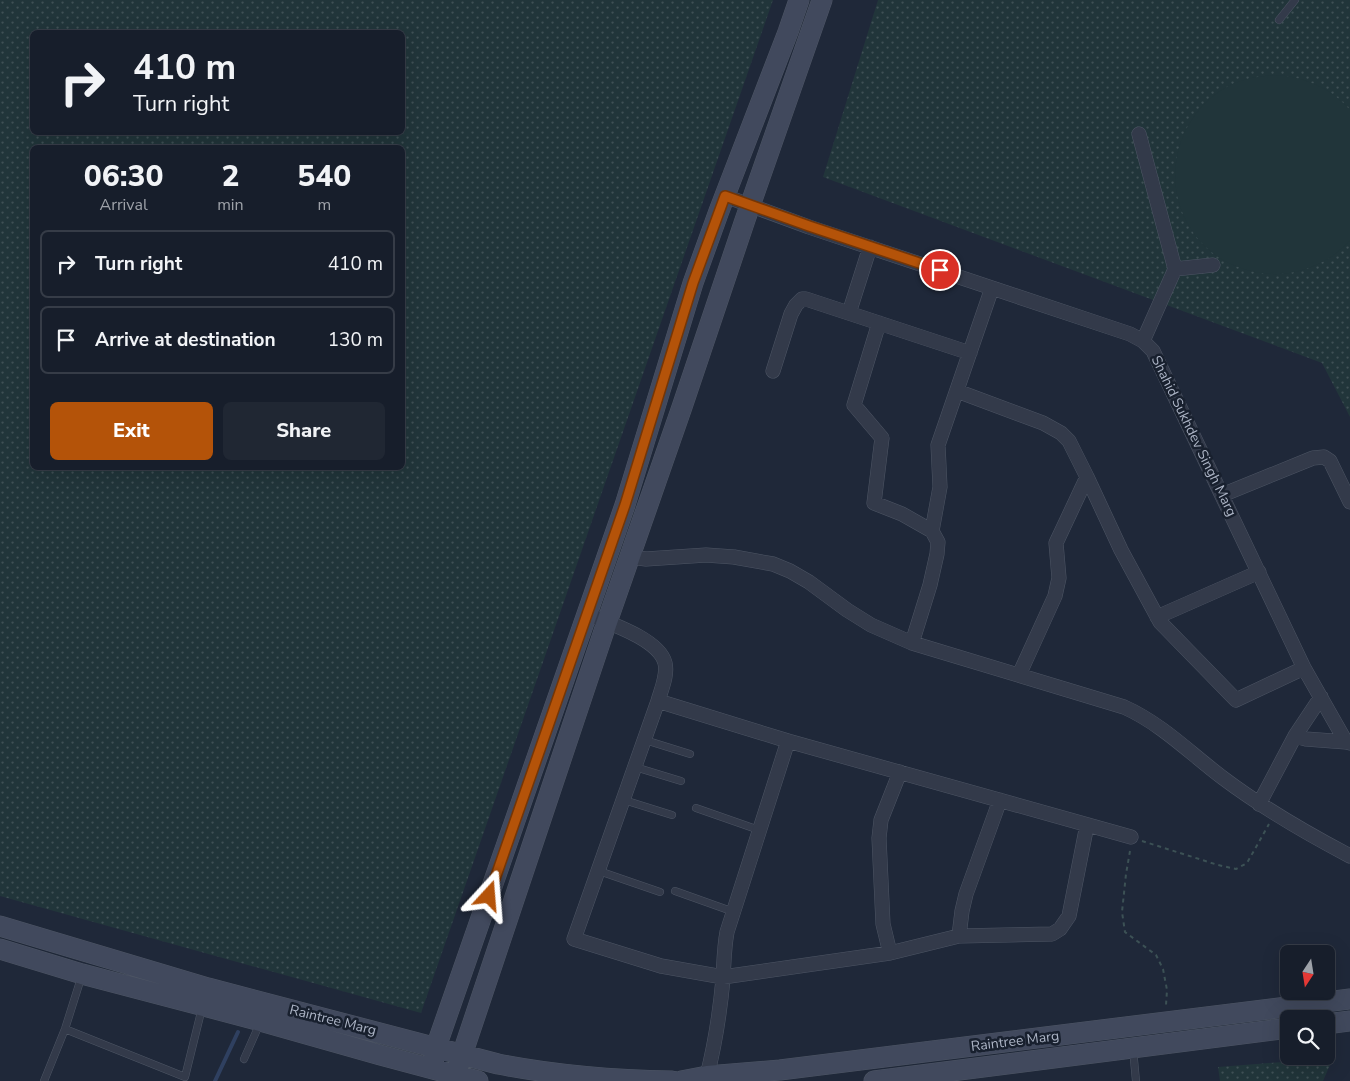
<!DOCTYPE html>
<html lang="en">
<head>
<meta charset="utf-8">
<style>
	body { margin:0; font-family:"Nunito Sans",sans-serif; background:#202733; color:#f1f3f6; height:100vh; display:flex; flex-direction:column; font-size:19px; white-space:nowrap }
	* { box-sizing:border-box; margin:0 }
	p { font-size:16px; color:#9ea2a9 }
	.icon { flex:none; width:28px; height:28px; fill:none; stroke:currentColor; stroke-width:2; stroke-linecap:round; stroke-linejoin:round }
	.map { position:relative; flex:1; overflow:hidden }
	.panel { position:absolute; left:30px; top:145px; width:375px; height:325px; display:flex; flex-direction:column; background:#171e2b; border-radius:8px; box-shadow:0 5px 20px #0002,0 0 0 1px #363c47 }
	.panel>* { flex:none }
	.guide { position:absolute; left:30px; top:30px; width:375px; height:105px; border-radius:8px; box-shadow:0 5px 20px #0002,0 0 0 1px #363c47; background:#171e2b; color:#f1f3f6; overflow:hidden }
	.needle { width:32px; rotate:192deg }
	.controls { position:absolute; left:1280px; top:945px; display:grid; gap:10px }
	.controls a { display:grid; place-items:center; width:55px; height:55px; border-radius:8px; background:#171e2b; box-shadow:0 5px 20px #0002,0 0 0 1px #363c47; font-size:25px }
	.pin { position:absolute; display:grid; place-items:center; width:42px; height:42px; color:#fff; margin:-21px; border:2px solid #fff; border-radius:50%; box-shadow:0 1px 5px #0007 }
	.me { position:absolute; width:55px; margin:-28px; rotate:19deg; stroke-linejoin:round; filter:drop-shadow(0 0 4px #0008) }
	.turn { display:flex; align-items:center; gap:18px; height:105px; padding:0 20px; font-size:22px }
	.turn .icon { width:65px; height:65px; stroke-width:2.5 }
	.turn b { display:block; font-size:35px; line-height:42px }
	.eta { display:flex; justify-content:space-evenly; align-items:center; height:85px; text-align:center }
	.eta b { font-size:30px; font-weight:800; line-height:35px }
	.cta { display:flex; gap:10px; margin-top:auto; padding:10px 20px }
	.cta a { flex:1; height:58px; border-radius:8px; background:#b45309; color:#fff; font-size:20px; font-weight:800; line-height:58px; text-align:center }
	.cta a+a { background:#202733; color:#f1f3f6 }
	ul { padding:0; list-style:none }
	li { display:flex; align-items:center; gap:15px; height:68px; margin:0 10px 8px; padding:0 10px; border:2px solid #363c47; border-radius:8px }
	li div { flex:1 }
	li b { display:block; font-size:19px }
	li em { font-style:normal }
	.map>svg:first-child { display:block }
	.park { fill:url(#park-dots); fill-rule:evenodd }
	.pitch { fill:#21353a }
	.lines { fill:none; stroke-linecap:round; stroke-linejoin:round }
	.stream { stroke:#2f4060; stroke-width:4 }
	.lane-casing { stroke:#4d5564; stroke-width:8 }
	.street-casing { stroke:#4d5564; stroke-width:15 }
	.secondary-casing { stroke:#4d5564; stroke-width:21 }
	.path { stroke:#3c5155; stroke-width:2; stroke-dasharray:4 4; stroke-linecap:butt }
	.lane { stroke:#333a4a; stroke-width:7 }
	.street { stroke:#333a4a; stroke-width:14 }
	.secondary { stroke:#41495d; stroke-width:20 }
	.route-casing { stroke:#753606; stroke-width:12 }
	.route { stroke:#b45309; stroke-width:9 }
	.labels { text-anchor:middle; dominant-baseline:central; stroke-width:5; stroke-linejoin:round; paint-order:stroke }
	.street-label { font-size:14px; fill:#adb5c6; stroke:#18202e }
</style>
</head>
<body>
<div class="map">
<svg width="1350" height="1081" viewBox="0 0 1350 1081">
	<defs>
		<pattern id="park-dots" width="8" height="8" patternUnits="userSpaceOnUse" patternTransform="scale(1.25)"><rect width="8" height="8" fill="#21353a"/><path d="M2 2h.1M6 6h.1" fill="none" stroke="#3f5055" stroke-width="1.8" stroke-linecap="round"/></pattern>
	</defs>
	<rect width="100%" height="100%" fill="#1f2839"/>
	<path class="park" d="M0 0H773L421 1013 0 896ZM402 32V132H32V32ZM32 148H402V468H32Z
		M878 0H1350V417L1322 363 823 177Z
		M1333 1058 1323 1081H1220L1218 1067Z"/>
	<path class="pitch" d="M1276 75C1305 77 1331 88 1350 110V240C1333 260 1307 272 1280 274 1261 275 1242 270 1225 261 1206 251 1191 233 1183 214 1162 164 1185 105 1235 83 1248 78 1262 76 1276 75Z"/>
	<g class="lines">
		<path class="stream" d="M215 1081 238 1032"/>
		<defs>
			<path id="lane" d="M1279 20 1295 0
				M645 740 690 754
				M635 767 681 781
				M624 800 672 815
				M696 808 759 830
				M599 871 660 892
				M675 891 734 912
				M65 1029 185 1077 202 1008
				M1133 1049 1136 1081
				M244 1059 260 1023
				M44 1081 65 1029 82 975"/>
			<path id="street" d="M1139 134 1175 269 1143 341
				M725 196 809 227 1130 334 1143 341 1153 351 1304 668 1346 742
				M1175 269 1213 265
				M849 313 870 247
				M879 323 854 405 882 438 874 503 902 514 932 531 938 542 937 554 930 585 912 643
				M773 371 791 314 796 305 802 299H806L970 353
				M957 391 1043 423 1061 433 1069 441 1087 477 1121 550 1160 622 1236 700 1304 668
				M1222 495 1313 458 1324 457 1330 461 1350 502
				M932 531 940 487 938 445 992 288
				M630 557 646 559 706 555 734 557 773 564 790 571 809 582 847 610 871 625 912 643 1124 707C1162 724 1191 754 1223 778 1263 808 1306 833 1350 856
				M587 614C609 623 659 639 665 663 668 675 661 690 658 701L574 939 661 966 723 977 890 953 959 936 1052 934 1060 929 1069 916 1087 825
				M1157 617 1259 572
				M1019 675 1055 596 1059 578 1056 543 1087 477
				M658 701 788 741 1131 837
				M1295 736 1306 739 1346 742 1350 743
				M1259 804 1295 736 1321 697
				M959 936 962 911 966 894 1000 800
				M890 953 883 924 879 838 881 820 900 772
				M705 1081 707 1076C715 1044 720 1012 723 979 724 963 724 948 727 932L788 741"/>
			<path id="secondary" d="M0 926 208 988 498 1064C554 1075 615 1080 672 1081
				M0 949 82 974 257 1020 380 1055 478 1081
				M1326 1024 1350 1021
				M432 1068 436 1047 625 505 693 283 719 211 788 32 799 0
				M455 1076 607 622 682 407 745 220 822 0
				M681 1081 707 1076 780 1070 1350 999
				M874 1081 1289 1028"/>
		</defs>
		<use href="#lane" class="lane-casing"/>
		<use href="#street" class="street-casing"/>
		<use href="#secondary" class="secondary-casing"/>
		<path class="path" d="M1142 841 1218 865 1236 869 1247 863 1269 824
			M1130 851 1126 874 1122 912 1125 932 1156 955 1163 969 1167 990 1166 1005"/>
		<use href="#lane" class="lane"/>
		<use href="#street" class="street"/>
		<use href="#secondary" class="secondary"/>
	</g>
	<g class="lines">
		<defs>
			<path id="route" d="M489 896 625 505 693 283 725 196 809 226 940 270"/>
		</defs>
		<use href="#route" class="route-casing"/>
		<use href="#route" class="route"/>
	</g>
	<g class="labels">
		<g class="street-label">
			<text transform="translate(1194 436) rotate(64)">Shahid Sukhdev Singh Marg</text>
			<text transform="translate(333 1020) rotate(14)">Raintree Marg</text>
			<text transform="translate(1015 1041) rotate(-7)">Raintree Marg</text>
		</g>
	</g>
</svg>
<div class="controls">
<a><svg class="needle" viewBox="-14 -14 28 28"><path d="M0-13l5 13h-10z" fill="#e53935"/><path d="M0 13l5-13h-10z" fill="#9ea2a9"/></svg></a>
<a><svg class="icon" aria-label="search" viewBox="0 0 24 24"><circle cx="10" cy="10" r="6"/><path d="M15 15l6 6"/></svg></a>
</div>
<div class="pin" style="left:940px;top:270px;background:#d93025"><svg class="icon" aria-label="arrive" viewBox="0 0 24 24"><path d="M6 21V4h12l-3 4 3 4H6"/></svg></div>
<svg class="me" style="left:489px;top:896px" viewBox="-20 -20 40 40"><path d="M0-17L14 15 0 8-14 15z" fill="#b45309" stroke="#fff" stroke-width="4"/></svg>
<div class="guide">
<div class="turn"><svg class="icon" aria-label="right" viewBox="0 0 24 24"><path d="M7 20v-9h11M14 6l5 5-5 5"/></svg><div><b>410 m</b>Turn right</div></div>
</div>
<section class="panel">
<div class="eta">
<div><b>06:30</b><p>Arrival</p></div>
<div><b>2</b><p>min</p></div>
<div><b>540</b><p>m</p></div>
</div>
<ul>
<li><svg class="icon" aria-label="right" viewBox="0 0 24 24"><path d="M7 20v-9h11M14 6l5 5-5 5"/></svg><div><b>Turn right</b></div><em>410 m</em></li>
<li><svg class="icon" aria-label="arrive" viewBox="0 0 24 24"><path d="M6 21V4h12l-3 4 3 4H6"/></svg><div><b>Arrive at destination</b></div><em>130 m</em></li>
</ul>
<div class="cta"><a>Exit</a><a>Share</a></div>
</section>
</div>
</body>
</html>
